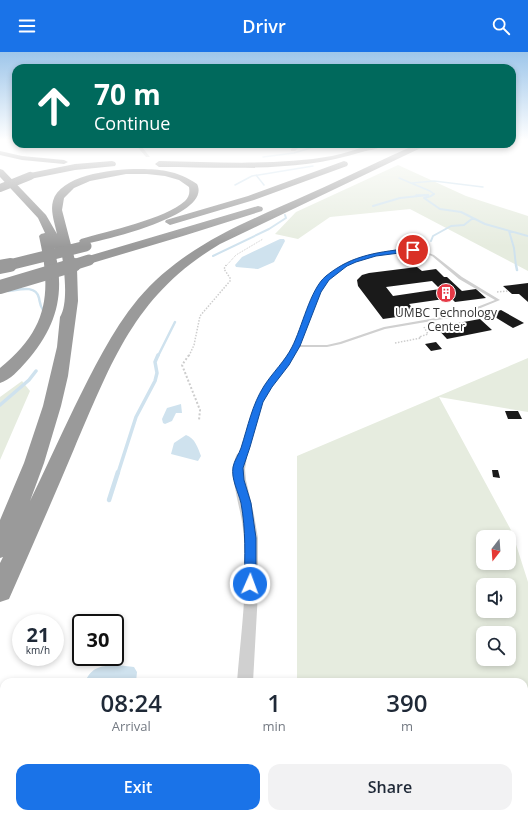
<!DOCTYPE html>
<html lang="en">
<head>
<meta charset="utf-8">
<style>
	body { margin:0; font-family:"Open Sans",sans-serif; background:#f2f2f3; color:#1f2937; height:100vh; display:flex; flex-direction:column; font-size:15px; white-space:nowrap }
	* { box-sizing:border-box; margin:0 }
	p { font-size:13px; color:#747a83 }
	.icon { flex:none; width:22px; height:22px; fill:none; stroke:currentColor; stroke-width:2; stroke-linecap:round; stroke-linejoin:round }
	.map { position:relative; flex:1; overflow:hidden }
	.sheet { position:absolute; left:0px; top:626px; width:528px; height:140px; display:flex; flex-direction:column; background:#fff; border-radius:12px 12px 0 0; box-shadow:0 2px 6px #0003 }
	.sheet>* { flex:none }
	.top-card { position:absolute; left:12px; top:12px; width:504px; height:84px; border-radius:12px; box-shadow:0 2px 6px #0003; background:#00695c; color:#fff; overflow:hidden }
	.needle { width:26px; rotate:197deg }
	.buttons { position:absolute; left:476px; top:478px; display:grid; gap:8px }
	.buttons a { display:grid; place-items:center; width:40px; height:40px; border-radius:8px; background:#fff; box-shadow:0 2px 6px #0003; font-size:20px }
	.speed { position:absolute; left:12px; top:562px; display:flex; gap:8px; font-size:20px; font-weight:700; text-align:center }
	.speed>* { display:grid; place-content:center; width:52px; height:52px; border-radius:50%; background:#fff; box-shadow:0 2px 6px #0003; line-height:1 }
	.speed small { font-size:10px; font-weight:400 }
	.speed .limit { border:2px solid #111; border-radius:6px; background:#fff; color:#111 }
	.pin { position:absolute; display:grid; place-items:center; width:34px; height:34px; color:#fff; margin:-17px; border:2px solid #fff; border-radius:50%; box-shadow:0 1px 4px #0007 }
	.me { position:absolute; width:44px; margin:-22px; rotate:2deg; stroke-linejoin:round; filter:drop-shadow(0 0 3px #0008) }
	.turn { display:flex; align-items:center; gap:14px; height:84px; padding:0 16px; font-size:18px }
	.turn .icon { width:52px; height:52px; stroke-width:2.5 }
	.turn b { display:block; font-size:28px; line-height:34px }
	.eta { display:flex; justify-content:space-evenly; align-items:center; height:68px; text-align:center }
	.eta b { font-size:24px; font-weight:600; line-height:28px }
	.button { display:flex; gap:8px; margin-top:auto; padding:8px 16px }
	.button a { flex:1; height:46px; border-radius:12px; background:#1a73e8; color:#fff; font-size:16px; font-weight:600; line-height:46px; text-align:center }
	.button a+a { background:#f2f2f3; color:#1f2937 }
	header { display:flex; justify-content:space-between; align-items:center; height:52px; padding:0 16px; background:#1a73e8; color:#fff; font-size:18px; font-weight:600 }
	.map>svg:first-child { display:block }
	.green { fill:#e6ecdf; fill-rule:evenodd }
	.water { fill:#cfe2ee }
	.lines { fill:none; stroke-linecap:round; stroke-linejoin:round }
	.stream-far4 { stroke:#cfe2ee; stroke-width:1.5 }
	.stream-far3 { stroke:#cfe2ee; stroke-width:2 }
	.stream-far2 { stroke:#cfe2ee; stroke-width:2.5 }
	.stream-far1 { stroke:#cfe2ee; stroke-width:3.5 }
	.stream { stroke:#cfe2ee; stroke-width:4.5 }
	.building { fill:#1a1a1a; fill-rule:evenodd }
	.path-far2 { stroke:#cdcdcd; stroke-width:1; stroke-dasharray:1 1; stroke-linecap:butt }
	.path-far1 { stroke:#cdcdcd; stroke-width:1.5; stroke-dasharray:1.5 1.5; stroke-linecap:butt }
	.path { stroke:#cdcdcd; stroke-width:2; stroke-dasharray:2 2; stroke-linecap:butt }
	.service { fill:#d0d0d0; fill-rule:evenodd }
	.minor { fill:#d0d0d0; fill-rule:evenodd }
	.motorway { fill:#9a9a9a; fill-rule:evenodd }
	.motorway-bridge-far2 { stroke:#9a9a9a; stroke-width:8 }
	.motorway-bridge-far1 { stroke:#9a9a9a; stroke-width:11 }
	.motorway-bridge { stroke:#9a9a9a; stroke-width:14 }
	.route { fill:#1a73e8; stroke:#114b97 }
	.labels { text-anchor:middle; dominant-baseline:central; stroke-width:4; stroke-linejoin:round; paint-order:stroke }
	.far-poi-label { font-size:12px; fill:#333; stroke:#fff }
</style>
</head>
<body>
<header><svg class="icon" aria-label="menu" viewBox="0 0 24 24"><path d="M4 6h16M4 12h16M4 18h16"/></svg>Drivr<svg class="icon" aria-label="search" viewBox="0 0 24 24"><circle cx="10" cy="10" r="6"/><path d="M15 15l6 6"/></svg></header>
<div class="map">
<svg width="528" height="766" viewBox="0 0 528 766">
	<rect width="100%" height="100%" fill="#fff"/>
	<path class="green" d="M398 113 466 144 528 164V219L410 157 330 165 298 187 275 182 296 160Z
		M528 306V360L439 345 512 480 528 530V766H297V762H524V630H297V404ZM483 485H509V511H483ZM483 533H509V559H483ZM483 581H509V607H483Z
		M22 329 30 339 0 408V345Z"/>
	<path class="water" d="M280 187H284L285 189 274 210 258 217 236 215 235 213 242 205Z
		M181 352 182 361H176L172 369 165 372 163 371 162 367 167 356Z
		M186 383C195 386 198 396 201 404L198 409 171 402 174 391Z
		M117 613 134 615 137 620 136 630H85C92 614 102 614 117 613Z"/>
	<g class="lines">
		<path class="stream-far4" d="M263 105 294 101 324 92
			M256 123 264 133
			M399 126 430 139 434 142 432 143
			M412 131 434 129 483 135
			M235 133 252 124 313 114
			M416 143H428"/>
		<path class="stream-far3" d="M431 144 434 142
			M431 144 424 146 440 157 461 160 485 172 528 184
			M373 154 400 146 428 143
			M509 179 514 196 516 214
			M431 189 433 184 451 174 464 173 473 166
			M213 204 269 177 286 166 285 163"/>
		<path class="stream-far2" d="M516 213 517 218
			M8 239C18 238 36 232 39 246 40 251 40 254 43 258
			M158 304 175 270"/>
		<path class="stream-far1" d="M0 353 29 328 36 319
			M118 421 136 365 155 329 157 321 155 310 158 303"/>
		<path class="stream" d="M109 448 118 420"/>
	</g>
	<path class="building" d="M417 215 422 219 436 217 444 225H447L462 239 476 237 486 246 455 250 451 246 409 252 418 262 383 267 358 234 357 228 362 223 369 221ZM432 229 440 237 393 244 386 235Z
		M528 231V250L519 242H512L503 234Z
		M501 258 524 271 513 276 490 262Z
		M480 267 492 278 447 287 436 275Z
		M436 290 442 297 431 299 425 292Z
		M505 359H518L522 367H508Z
		M492 418H498L500 426 493 425Z"/>
	<g class="lines">
		<path class="path-far2" d="M226 214 236 203 263 187"/>
		<path class="path-far1" d="M497 240 508 239
			M395 291 421 286 419 285 428 282 424 275
			M189 304 194 293 200 264 230 229V226L224 217 226 213"/>
		<path class="path" d="M189 303 182 313 200 358 199 368"/>
		<path class="service" d="M85 92 77 94 76 93Z
			M399 197H411L421 198 434 203 462 225 500 248 461 264 385 277 341 292 327 295H297L288 313 270 335 262 350 249 395 243 407H239L238 405 243 395 256 350 266 333 284 311 294 294 321 232 333 219 343 212 351 208 374 201ZM399 199H411L421 200 432 204 459 227 495 248 459 262 384 275 340 290 327 293H299C304 279 310 266 316 252 318 246 321 238 324 232 340 208 373 202 399 199Z"/>
		<path class="minor" d="M135 92H153L141 94 150 105H146Z
			M297 92H302L295 99H291V97Z
			M241 400 245 402 247 405 245 417 246 428 254 463 258 486V540L253 630H237C241 580 249 527 243 477 241 455 227 421 237 402Z
			M237 762H257V766H237Z"/>
		<path class="motorway" d="M373 92H385C380 97 369 98 362 100 296 121 227 115 159 115L155 112 159 109C217 110 275 114 332 104 346 101 360 96 373 92Z
			M418 92H429L220 192C134 243 112 310 74 397 53 447 31 497 9 547L0 550V511L3 505 0 506V468L24 411 43 354 57 295 60 265C69 251 64 214 61 198L55 197 54 196C66 241 57 275 26 310 19 318 10 328 0 331V316C48 277 52 242 39 184L41 182 45 181 38 166 0 125V117L3 118 46 163 57 182C55 172 50 159 53 149 62 117 140 114 166 119 178 121 188 126 197 132 213 163 105 188 85 192L81 191 79 189 81 187C108 179 165 167 185 149 189 145 190 141 189 135L179 128 165 124 147 122H126L90 129 74 136 64 146 62 158 77 216 78 249 68 324 61 354 44 411 30 449C45 418 59 387 74 356 93 318 111 280 138 247 185 192 247 170 311 141 347 125 382 107 418 92Z
			M0 99 22 104 64 108 68 110 64 112 22 108 0 103Z
			M112 109 115 110 116 112 115 114 75 118 30 127 26 124 30 121 75 112Z
			M344 109 347 110 348 112 347 114 254 148 170 173 165 170 166 168 248 144Z
			M258 154 262 155 263 157 262 159 183 184 89 212 85 211 83 208 85 205Z"/>
		<path class="motorway-bridge-far2" d="M0 136 30 124"/>
		<path class="motorway-bridge-far1" d="M5 214 86 194
			M70 214 89 208"/>
		<path class="motorway-bridge" d="M0 215 10 213
			M0 235 74 213"/>
	</g>
	<linearGradient id="sky" x2="0" y2="1"><stop stop-color="#9ec6ea"/><stop offset="0.45" stop-color="#fff"/><stop offset="1" stop-color="#fff" stop-opacity="0"/></linearGradient>
	<rect width="528" height="195" fill="url(#sky)"/>
	<path class="route" d="M413 196 416 198 415 199 376 204 356 210 347 214 329 228 321 240 300 294 289 313 272 335 263 350 250 395 243 416 244 428 251 451 256 486V532L255 536 250 538 246 536 244 532C245 505 246 478 241 451 238 439 231 427 233 415 234 409 239 402 241 396 248 374 252 353 264 334 273 320 285 309 292 295 302 276 310 237 326 224 353 202 380 200 413 196Z"/>
	<defs>
		<symbol id="building-disc" viewBox="-11 -11 22 22"><circle r="9.5" fill="#e63946" stroke="#fff"/><path d="M-4-6H4V6H1V3H-1V6H-4ZM-2.5-4.3h1.7v1.8h-1.7ZM.8-4.3h1.7v1.8H.8ZM-2.5-1h1.7V.8h-1.7ZM.8-1h1.7V.8H.8Z" fill="#fff"/></symbol>
	</defs>
	<g fill-rule="evenodd">
		<use href="#building-disc" x="435" y="230" width="22" height="22"/>
	</g>
	<g class="labels">
		<g class="far-poi-label">
			<text x="446" y="260">UMBC Technology<tspan x="446" dy="14">Center</tspan></text>
		</g>
	</g>
</svg>
<div class="buttons">
<a><svg class="needle" viewBox="-14 -14 28 28"><path d="M0-13l5 13h-10z" fill="#e53935"/><path d="M0 13l5-13h-10z" fill="#747a83"/></svg></a>
<a><svg class="icon" aria-label="sound" viewBox="0 0 24 24"><path d="M4 9h4l5-4v14l-5-4H4zM17 9q2 3 0 6"/></svg></a>
<a><svg class="icon" aria-label="search" viewBox="0 0 24 24"><circle cx="10" cy="10" r="6"/><path d="M15 15l6 6"/></svg></a>
</div>
<div class="speed"><div>21<small>km/h</small></div><div class="limit">30</div></div>
<div class="pin" style="left:413px;top:198px;background:#d93025"><svg class="icon" aria-label="arrive" viewBox="0 0 24 24"><path d="M6 21V4h12l-3 4 3 4H6"/></svg></div>
<svg class="me" style="left:250px;top:532px" viewBox="-20 -20 40 40"><circle r="17" fill="#1a73e8" stroke="#fff" stroke-width="3"/><path d="M0-11L8 9 0 5-8 9z" fill="#fff"/></svg>
<div class="top-card">
<div class="turn"><svg class="icon" aria-label="ahead" viewBox="0 0 24 24"><path d="M12 20V5M6 11l6-6 6 6"/></svg><div><b>70 m</b>Continue</div></div>
</div>
<section class="sheet">
<div class="eta">
<div><b>08:24</b><p>Arrival</p></div>
<div><b>1</b><p>min</p></div>
<div><b>390</b><p>m</p></div>
</div>
<div class="button"><a>Exit</a><a>Share</a></div>
</section>
</div>
</body>
</html>
